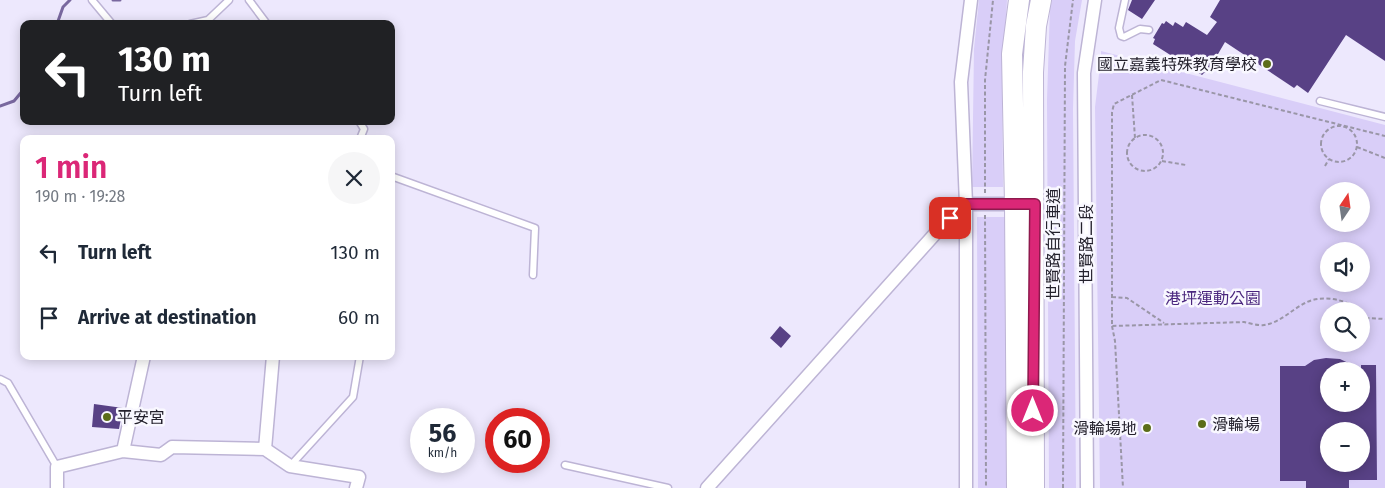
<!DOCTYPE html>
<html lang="en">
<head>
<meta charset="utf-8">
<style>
	body { margin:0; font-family:"Fira Sans","Noto Sans TC",sans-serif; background:#f6f6f7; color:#1f2937; height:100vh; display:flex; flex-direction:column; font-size:19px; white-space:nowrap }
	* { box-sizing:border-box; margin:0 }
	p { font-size:16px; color:#747a83 }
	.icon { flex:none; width:28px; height:28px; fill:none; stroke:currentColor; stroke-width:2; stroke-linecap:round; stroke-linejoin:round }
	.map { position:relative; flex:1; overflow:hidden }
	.side { position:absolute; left:20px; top:135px; width:375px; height:225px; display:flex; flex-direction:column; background:#fff; border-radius:10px; box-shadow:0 2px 12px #0003 }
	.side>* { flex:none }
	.top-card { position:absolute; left:20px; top:20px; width:375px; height:105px; border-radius:10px; box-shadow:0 2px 12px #0003; background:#202124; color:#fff; overflow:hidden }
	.needle { width:32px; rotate:13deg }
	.fabs { position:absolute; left:1320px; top:182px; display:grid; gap:10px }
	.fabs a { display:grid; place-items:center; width:50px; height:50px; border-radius:50%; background:#fff; box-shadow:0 2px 12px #0003; font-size:25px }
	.speed { position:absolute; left:410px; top:408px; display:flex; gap:10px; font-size:25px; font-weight:700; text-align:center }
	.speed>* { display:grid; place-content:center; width:65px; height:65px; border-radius:50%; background:#fff; box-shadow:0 2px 12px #0003; line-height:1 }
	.speed small { font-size:12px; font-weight:400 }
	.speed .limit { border:8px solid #d22; background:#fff; color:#111 }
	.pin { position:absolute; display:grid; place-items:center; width:42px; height:42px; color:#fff; margin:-21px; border-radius:10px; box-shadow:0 2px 8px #0006 }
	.me { position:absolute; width:55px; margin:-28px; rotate:0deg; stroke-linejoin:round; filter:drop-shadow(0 0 4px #0008) }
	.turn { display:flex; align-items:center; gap:18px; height:105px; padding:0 15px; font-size:22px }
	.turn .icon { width:65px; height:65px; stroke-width:2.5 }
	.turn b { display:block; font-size:35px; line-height:42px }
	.round { display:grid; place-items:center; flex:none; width:52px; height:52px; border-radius:26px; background:#f6f6f7 }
	.overview { display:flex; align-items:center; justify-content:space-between; height:85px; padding:0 15px }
	h1 { font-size:30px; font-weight:600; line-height:38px; color:#db2777 }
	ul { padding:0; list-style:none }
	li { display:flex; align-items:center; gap:15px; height:65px; padding:0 15px }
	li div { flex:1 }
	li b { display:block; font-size:19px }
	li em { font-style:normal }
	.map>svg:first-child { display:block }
	.green { fill:#d9cef8; fill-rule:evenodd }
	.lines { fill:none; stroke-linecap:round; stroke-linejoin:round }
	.stream { stroke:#79689f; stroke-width:3 }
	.building { fill:#584185; fill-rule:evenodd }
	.lane-casing { stroke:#bdb4d5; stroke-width:9 }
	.street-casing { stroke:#bdb4d5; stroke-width:15 }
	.primary-casing { stroke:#bdb4d5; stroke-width:22 }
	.path { stroke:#9a96a7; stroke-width:2; stroke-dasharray:4 2.5; stroke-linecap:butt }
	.lane { stroke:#fff; stroke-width:6 }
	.street { stroke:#fff; stroke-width:12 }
	.primary { stroke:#fff; stroke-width:20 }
	.route-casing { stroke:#8e194d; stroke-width:12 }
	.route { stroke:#db2777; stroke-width:9 }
	.poi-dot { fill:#5c6d19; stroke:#f9f8ff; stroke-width:2 }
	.labels { text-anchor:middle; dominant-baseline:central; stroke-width:5; stroke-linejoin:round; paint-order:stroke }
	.poi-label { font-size:16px; fill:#24212d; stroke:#f9f8ff; text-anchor:end }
	.street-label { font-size:16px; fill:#24212d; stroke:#f9f8ff }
	.park-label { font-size:16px; fill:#4a267e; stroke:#f9f8ff }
</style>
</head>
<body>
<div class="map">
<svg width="1385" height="488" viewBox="0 0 1385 488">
	<rect width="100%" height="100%" fill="#ede8fd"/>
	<path class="green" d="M979 0H1007L1002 82 1003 187H972L974 49Z
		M1052 0H1082L1075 41 1073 109 1076 488H1049L1047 100 1050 7Z
		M1101 51 1385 125V488H1100L1095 107 1101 58ZM1329 191H1361V224H1329ZM1329 251H1361V284H1329ZM1329 311H1361V344H1329ZM1329 371H1361V404H1329ZM1329 431H1361V464H1329Z
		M977 217H1006V488H978Z"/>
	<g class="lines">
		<path class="stream" d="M113 0H120
			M57 24 63 7 70 0
			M0 106 14 101 24 89"/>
	</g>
	<path class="building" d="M1132 0H1155L1142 19 1128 10Z
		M1220 0H1385V61L1346 35 1308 93 1297 85 1294 88 1225 42 1207 73 1205 72 1202 75 1153 44 1155 39 1153 38 1162 23 1164 24 1166 21 1173 26 1175 22 1183 27 1186 22 1207 35 1217 22 1210 17Z
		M780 326 791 336 781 348 770 338Z
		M1326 358 1340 359 1361 369V365H1376L1377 480H1349V488H1306V481H1280V366H1305L1314 360ZM1329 371H1361V404H1329ZM1329 431H1361V464H1329Z
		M94 404 123 408 119 429 92 427Z"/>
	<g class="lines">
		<defs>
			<path id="lane" d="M92 0 112 24
				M249 0 267 24
				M1125 0 1119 28 1121 36 1124 37 1140 29 1149 30
				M190 24 208 20 229 0
				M1320 101 1385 117
				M359 121 364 129 360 139
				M391 176 535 228 533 275
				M0 379 8 383 57 467
				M291 465 353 397 360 356
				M565 465 668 488"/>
			<path id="street" d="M265 449 273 356
				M123 451 144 356
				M57 488V467L123 451 161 455 172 447 265 449 290 466 359 477 356 488
				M707 488 960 206 966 204H1022
				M966 488V204L961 82 971 0
				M1087 488 1084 73 1095 0"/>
			<path id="primary" d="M1017 488 1015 204 1012 54 1019 0
				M1034 488 1033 72 1036 26 1041 0"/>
		</defs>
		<use href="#lane" class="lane-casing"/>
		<use href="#street" class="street-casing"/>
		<use href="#primary" class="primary-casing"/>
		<path class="path" d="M1132 95 1135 138
			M1321 144a18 18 0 1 1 36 0a18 18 0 1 1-36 0Z
			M1127 153a18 18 0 1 1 36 0a18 18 0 1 1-36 0Z
			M1357 147 1385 158
			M1162 161 1186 165
			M1325 166 1329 159
			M985 193V80L993 0
			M985 215 986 488
			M1112 297 1127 298 1164 323
			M1360 311C1346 299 1322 294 1305 303 1291 310 1280 323 1264 325 1258 326 1250 323 1244 322L1112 326V112L1114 104 1161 80 1385 136
			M1361 313 1366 318 1385 319
			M1112 326 1115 341 1123 488
			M1063 488 1065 66 1073 0"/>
		<use href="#lane" class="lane"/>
		<use href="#street" class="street"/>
		<use href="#primary" class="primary"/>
	</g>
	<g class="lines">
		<defs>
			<path id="route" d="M950 218 960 206 966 204H1035L1033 411"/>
		</defs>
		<use href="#route" class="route-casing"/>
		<use href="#route" class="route"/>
	</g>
	<g class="poi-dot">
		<circle cx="1267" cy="64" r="5"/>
		<circle cx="107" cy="417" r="5"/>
		<circle cx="1202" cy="424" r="5"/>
		<circle cx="1147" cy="428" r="5"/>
	</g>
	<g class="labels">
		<g class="poi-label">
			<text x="1257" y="64">國立嘉義特殊教育學校</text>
			<text x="117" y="417" text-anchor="start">平安宮</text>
			<text x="1212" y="424" text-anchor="start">滑輪場</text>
			<text x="1137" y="428">滑輪場地</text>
		</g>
		<g class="street-label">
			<text transform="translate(1053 244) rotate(-90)">世賢路自行車道</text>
			<text transform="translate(1086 244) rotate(-90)">世賢路二段</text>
		</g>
		<g class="park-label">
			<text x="1213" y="298">港坪運動公園</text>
		</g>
	</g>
</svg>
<div class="fabs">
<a><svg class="needle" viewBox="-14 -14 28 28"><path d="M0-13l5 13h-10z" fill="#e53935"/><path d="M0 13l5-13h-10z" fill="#747a83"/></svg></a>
<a><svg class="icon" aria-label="sound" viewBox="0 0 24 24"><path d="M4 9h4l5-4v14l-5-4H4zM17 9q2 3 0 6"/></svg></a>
<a><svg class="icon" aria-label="search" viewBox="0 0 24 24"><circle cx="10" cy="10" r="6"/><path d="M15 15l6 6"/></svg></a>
<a>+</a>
<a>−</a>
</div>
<div class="speed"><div>56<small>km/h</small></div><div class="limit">60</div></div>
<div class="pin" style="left:950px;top:218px;background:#d93025"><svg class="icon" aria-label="arrive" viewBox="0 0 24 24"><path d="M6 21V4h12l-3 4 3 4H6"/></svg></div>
<svg class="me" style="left:1033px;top:411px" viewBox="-20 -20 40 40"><circle r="17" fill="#db2777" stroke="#fff" stroke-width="3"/><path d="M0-11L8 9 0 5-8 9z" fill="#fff"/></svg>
<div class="top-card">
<div class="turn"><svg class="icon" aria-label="left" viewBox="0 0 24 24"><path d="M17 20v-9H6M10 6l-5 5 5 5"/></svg><div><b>130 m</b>Turn left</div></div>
</div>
<section class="side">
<div class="overview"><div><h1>1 min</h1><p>190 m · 19:28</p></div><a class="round"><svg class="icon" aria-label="close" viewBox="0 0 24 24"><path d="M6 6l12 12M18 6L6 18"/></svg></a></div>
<ul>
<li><svg class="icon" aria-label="left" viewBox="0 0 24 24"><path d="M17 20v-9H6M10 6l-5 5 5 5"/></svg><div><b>Turn left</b></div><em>130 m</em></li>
<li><svg class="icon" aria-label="arrive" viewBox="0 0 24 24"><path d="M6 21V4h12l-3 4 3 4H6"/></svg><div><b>Arrive at destination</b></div><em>60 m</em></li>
</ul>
</section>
</div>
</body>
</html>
